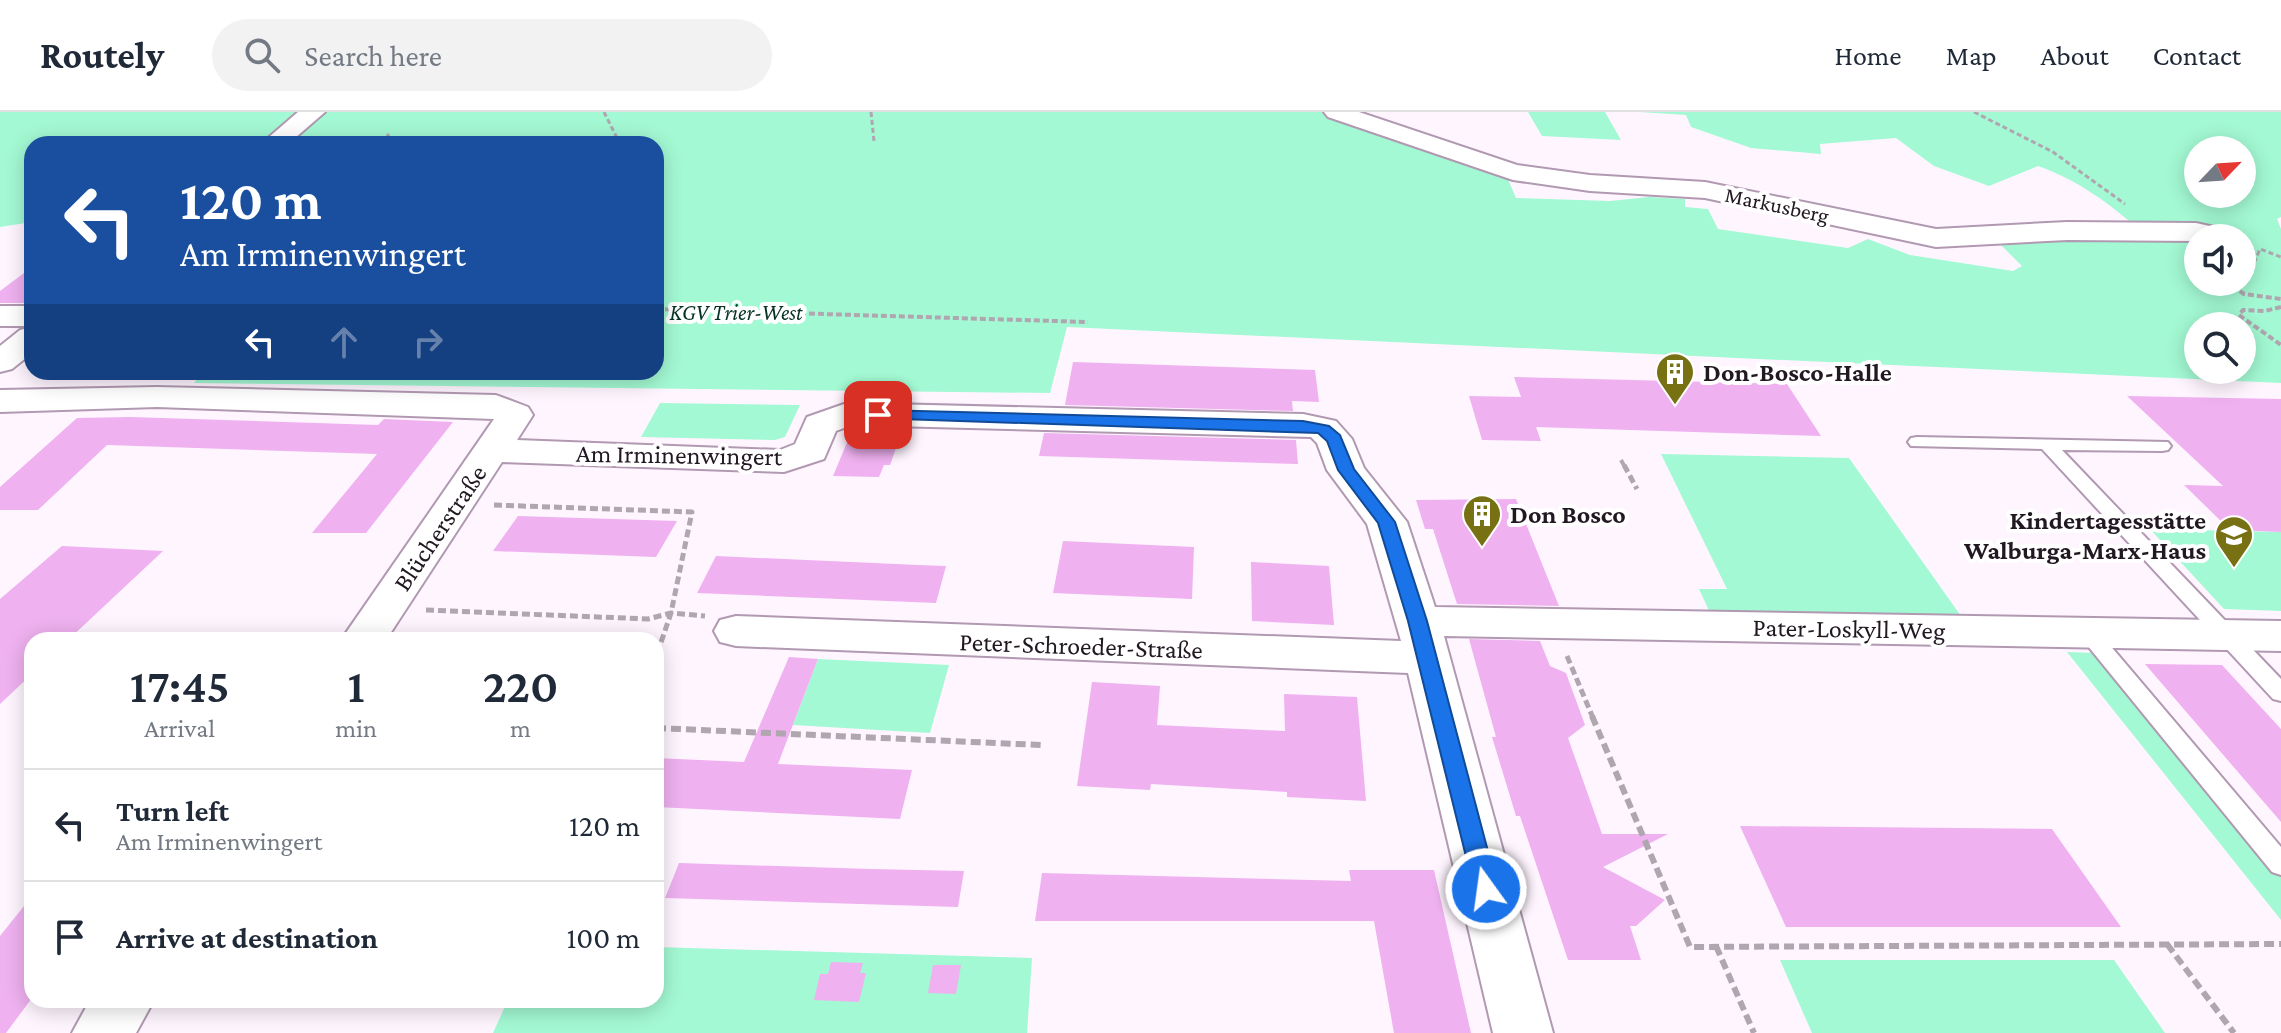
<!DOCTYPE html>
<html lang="en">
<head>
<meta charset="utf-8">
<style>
	body { margin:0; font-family:"Crimson Pro",serif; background:#f2f2f3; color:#1f2937; height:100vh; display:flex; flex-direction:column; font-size:30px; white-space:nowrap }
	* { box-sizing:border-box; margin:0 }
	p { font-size:26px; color:#747a83 }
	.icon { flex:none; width:44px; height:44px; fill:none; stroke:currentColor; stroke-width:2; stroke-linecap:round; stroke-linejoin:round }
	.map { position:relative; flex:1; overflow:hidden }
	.details { position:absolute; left:24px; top:520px; width:640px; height:376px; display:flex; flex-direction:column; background:#fff; border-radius:24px; box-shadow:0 4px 20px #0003 }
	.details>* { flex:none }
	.top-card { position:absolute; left:24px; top:24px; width:640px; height:244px; border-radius:24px; box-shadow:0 4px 20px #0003; background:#1a4fa0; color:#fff; overflow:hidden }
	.needle { width:52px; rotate:65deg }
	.fabs { position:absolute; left:2184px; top:24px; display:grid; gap:16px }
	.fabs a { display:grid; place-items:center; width:72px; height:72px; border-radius:50%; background:#fff; box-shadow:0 4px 20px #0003; font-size:40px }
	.pin { position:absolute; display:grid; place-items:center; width:68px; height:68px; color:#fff; margin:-34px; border-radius:16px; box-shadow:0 4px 12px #0006 }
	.me { position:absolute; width:88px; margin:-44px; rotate:346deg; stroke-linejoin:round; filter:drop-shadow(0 0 6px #0008) }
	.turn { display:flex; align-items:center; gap:28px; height:168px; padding:0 24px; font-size:36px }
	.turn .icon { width:104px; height:104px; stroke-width:2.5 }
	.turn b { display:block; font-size:56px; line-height:68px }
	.lanes { display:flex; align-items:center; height:76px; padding:0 24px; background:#0003; justify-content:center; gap:40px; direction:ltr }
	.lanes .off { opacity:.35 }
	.eta { display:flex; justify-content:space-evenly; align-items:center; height:136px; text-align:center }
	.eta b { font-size:48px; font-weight:600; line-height:56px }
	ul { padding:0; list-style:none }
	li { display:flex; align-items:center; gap:24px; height:112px; padding:0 24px; border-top:2px solid #e0e1e3 }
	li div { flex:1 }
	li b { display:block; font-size:30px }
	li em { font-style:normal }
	header { display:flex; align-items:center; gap:48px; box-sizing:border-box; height:112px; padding:0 40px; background:#fff; border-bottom:2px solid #e0e1e3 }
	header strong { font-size:38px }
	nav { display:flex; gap:44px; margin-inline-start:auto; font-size:28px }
	.search { width:560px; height:72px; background:#f2f2f3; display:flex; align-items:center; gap:20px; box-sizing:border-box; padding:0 28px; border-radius:44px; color:#747a83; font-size:30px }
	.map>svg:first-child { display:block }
	.green { fill:#a3f9d3; fill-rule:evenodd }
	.building { fill:#efb1f0 }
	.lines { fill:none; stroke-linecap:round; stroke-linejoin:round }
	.service-casing { stroke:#b199b1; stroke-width:4 }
	.minor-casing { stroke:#b199b1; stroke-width:4 }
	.path-far3 { stroke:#b0a6b0; stroke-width:3; stroke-dasharray:5 3; stroke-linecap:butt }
	.path-far2 { stroke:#b0a6b0; stroke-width:4; stroke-dasharray:6 3; stroke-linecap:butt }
	.path-far1 { stroke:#b0a6b0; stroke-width:5; stroke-dasharray:8 4; stroke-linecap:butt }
	.path { stroke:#b0a6b0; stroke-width:6; stroke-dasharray:10 5; stroke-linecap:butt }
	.service { fill:#fff; fill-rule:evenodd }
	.minor { fill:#fff; fill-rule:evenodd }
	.route { fill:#1a73e8; stroke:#114b97; stroke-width:2 }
	.labels { text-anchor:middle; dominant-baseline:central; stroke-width:8; stroke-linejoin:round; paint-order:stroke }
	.far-street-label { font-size:22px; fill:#211821; stroke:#fff }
	.far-park-label { font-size:22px; font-style:italic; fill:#063324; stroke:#fff }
	.poi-label { font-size:26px; font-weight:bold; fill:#211821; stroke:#fff; text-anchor:start }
	.street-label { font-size:26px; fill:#211821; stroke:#fff }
</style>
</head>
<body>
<header>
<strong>Routely</strong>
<div class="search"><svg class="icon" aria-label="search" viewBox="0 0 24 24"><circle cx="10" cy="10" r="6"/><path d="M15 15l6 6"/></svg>Search here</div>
<nav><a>Home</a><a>Map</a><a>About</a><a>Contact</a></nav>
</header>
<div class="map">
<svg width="2281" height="921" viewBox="0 0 2281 921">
	<rect width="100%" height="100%" fill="#fff5ff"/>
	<path class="green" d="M0 0H1327L1394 29 1507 65 1516 86 1610 89 1649 85 1685 87V95L1708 97 1718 117 1848 136 1868 127 1910 143 2013 159 2022 154 1998 130 2141 119C2110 92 2078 68 2038 54L1989 74 1934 54 1896 26 1820 32 1821 42 1751 36 1691 15 1686 3 1640 0H2281V105L2277 107 2281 117V271L1067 215 1050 281 194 271 203 260H656V32H32V110L0 115ZM2198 38H2242V82H2198ZM2198 126H2242V170H2198ZM2198 214H2242V258H2198Z
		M1528 0H1605L1621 28 1542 24Z
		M660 291 800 293 785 325 775 328 641 325Z
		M1661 342 1849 346 1961 504 1712 505 1699 477H1727Z
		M2150 417 2281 420V499L2224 497Z
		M2067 540 2097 541 2281 764V808Z
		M818 547 949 553 930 621 793 613Z
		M656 835 1032 846 1027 921H493L508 888H656Z
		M1780 848H2114L2165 921H1812Z"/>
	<path class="building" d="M32 155V191H0V179Z
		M1073 250 1315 258 1319 290 1292 289 1293 299 1065 293Z
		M1514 265 1787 272 1821 324 1536 315 1541 329 1482 328 1469 284 1521 285Z
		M2127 284 2281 287V420L2230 418 2184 373 2223 374Z
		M130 305 378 313 384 307 453 310 366 421H312L377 342 107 333 38 398H0V375L77 306Z
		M853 316 897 317 894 325H900L890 353H884L879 365 833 364Z
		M1044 321 1296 328 1298 352 1039 344Z
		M1516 387 1559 494 1457 492 1433 417H1425L1416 388Z
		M518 404 677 409 656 445 493 439Z
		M1063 429 1194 435 1192 487 1053 481Z
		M62 434 163 439 68 528H32V562L0 592V487Z
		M716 444 918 453 946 454 936 491 697 481Z
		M1251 450 1329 454 1334 513 1252 509Z
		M1469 527 1540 529 1550 554 1566 561 1585 613 1568 626 1602 722H1668L1603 755 1665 788 1636 814H1630L1641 848H1568L1520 704H1516L1492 625H1496Z
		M789 545 818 547 778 652 912 658 900 707 656 695V646L744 650Z
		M2145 552 2222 553 2281 617V710Z
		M1092 570 1160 574 1157 613 1285 619 1284 582 1357 585 1366 689 1287 685V680L1151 672 1150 678 1077 674Z
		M1740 714 2052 717 2121 815H1786Z
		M679 751 870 757 964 759 958 795 665 786Z
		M1349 758H1434L1471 921H1394L1374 809H1035L1042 761 1351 769Z
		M32 784V886L6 921H0V824Z
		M831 850 863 851 860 861H866L859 890 814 888 820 862H828Z
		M933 853H961L956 882 928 881Z"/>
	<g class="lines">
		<defs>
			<path id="service" d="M1917 325 2168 330 2171 334 2168 338 2162 339 2062 338 2281 567V589L2273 587 2042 337 1911 334 1908 330 1911 326Z
				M2090 516 2097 518 2281 735V763L2272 760 2083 528 2079 523 2083 518Z"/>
			<path id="minor" d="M298 0H325L288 32H261Z
				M1324 0H1359L1517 53 1590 63 1705 70 1936 117 2067 110 2196 111 2237 120 2241 126H2198V129L2067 128 1936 135 1705 86 1590 79 1513 68 1328 5Z
				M0 194H32V214H0Z
				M32 215V241L12 257 0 260V234L20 218Z
				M157 275 496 283 528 295 533 303 517 328 780 338 795 332 807 305 847 291 1303 302 1336 309 1352 327 1364 356 1407 410 1435 495 2281 509V539L1444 524 1553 921H1493L1408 561 736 534 720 530 714 519 720 508 736 504 1401 529 1367 412 1327 358 1317 331 1311 325 852 313 836 319 824 347 784 360 502 350 386 528H341L494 307 157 295 0 300V278Z
				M90 888H154L136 921H72Z"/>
		</defs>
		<use href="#service" class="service-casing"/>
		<use href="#minor" class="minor-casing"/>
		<path class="path-far3" d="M604 0 620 32
			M871 0 874 29
			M1974 0 2053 40 2125 92
			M326 32 332 26
			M382 32 389 22
			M2251 158 2260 137 2281 145"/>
		<path class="path-far2" d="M2252 156 2245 172 2234 175 2244 182 2281 187
			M2281 195 2265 199 2243 198 2239 203 2281 233
			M656 197 1088 210
			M1621 348 1625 355"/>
		<path class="path-far1" d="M1624 353 1637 377
			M494 393 692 400 671 501 656 545
			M426 498 648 507 671 501 705 504
			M1567 544 1593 606"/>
		<path class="path" d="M1592 604 1690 835 2281 832
			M656 616 1041 633
			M2167 832 2234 921
			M1716 834 1754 921"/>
		<use href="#service" class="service"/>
		<use href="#minor" class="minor"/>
	</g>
	<path class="route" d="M878 298 1303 309 1329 314 1340 323 1354 357 1395 410 1427 509 1498 777 1494 784 1486 787 1477 784 1474 777 1408 509 1378 411 1338 358 1327 329 1318 321 872 306V299Z"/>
	<defs>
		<symbol id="building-pin" viewBox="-11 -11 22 30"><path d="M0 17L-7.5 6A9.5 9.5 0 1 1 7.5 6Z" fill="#777114" stroke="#fff"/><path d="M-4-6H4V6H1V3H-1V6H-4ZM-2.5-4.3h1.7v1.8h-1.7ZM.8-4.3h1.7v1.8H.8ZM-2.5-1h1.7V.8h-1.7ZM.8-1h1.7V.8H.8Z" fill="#fff"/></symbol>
		<symbol id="school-pin" viewBox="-11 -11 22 30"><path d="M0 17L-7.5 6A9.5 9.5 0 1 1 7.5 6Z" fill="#777114" stroke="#fff"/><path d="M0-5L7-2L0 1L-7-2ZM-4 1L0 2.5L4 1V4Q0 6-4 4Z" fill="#fff"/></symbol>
	</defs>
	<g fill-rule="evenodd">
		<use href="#building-pin" x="1653" y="238" width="44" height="60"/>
		<use href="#building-pin" x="1460" y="380" width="44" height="60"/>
		<use href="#school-pin" x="2212" y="401" width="44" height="60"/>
	</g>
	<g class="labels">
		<g class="far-street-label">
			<text transform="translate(1777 93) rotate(12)">Markusberg</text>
		</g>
		<g class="far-park-label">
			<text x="736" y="200">KGV Trier-West</text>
		</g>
		<g class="poi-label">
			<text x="1703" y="260">Don-Bosco-Halle</text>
			<text x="1510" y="402">Don Bosco</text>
			<text x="2206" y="408" text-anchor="end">Kindertagesstätte<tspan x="2206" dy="30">Walburga-Marx-Haus</tspan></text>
		</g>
		<g class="street-label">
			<text transform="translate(679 343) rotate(1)">Am Irminenwingert</text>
			<text transform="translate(440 416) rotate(-56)">Blücherstraße</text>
			<text transform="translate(1849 517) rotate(1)">Pater-Loskyll-Weg</text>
			<text transform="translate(1081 534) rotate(2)">Peter-Schroeder-Straße</text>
		</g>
	</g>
</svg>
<div class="fabs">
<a><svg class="needle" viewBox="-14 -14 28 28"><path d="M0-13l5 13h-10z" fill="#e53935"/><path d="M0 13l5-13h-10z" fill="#747a83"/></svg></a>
<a><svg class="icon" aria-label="sound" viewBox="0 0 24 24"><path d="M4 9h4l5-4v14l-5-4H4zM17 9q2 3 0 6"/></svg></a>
<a><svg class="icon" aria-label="search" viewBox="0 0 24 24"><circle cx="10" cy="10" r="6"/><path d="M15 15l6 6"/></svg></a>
</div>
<div class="pin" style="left:878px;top:303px;background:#d93025"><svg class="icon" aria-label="arrive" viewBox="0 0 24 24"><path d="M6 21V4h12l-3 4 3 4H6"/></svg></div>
<svg class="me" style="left:1486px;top:777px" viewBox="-20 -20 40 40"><circle r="17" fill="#1a73e8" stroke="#fff" stroke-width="3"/><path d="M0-11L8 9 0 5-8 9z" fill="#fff"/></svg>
<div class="top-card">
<div class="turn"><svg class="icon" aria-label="left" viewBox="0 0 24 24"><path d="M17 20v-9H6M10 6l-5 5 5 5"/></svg><div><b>120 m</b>Am Irminenwingert</div></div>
<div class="lanes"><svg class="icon" aria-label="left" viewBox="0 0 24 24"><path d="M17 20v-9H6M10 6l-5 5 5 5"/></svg><svg class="icon off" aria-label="ahead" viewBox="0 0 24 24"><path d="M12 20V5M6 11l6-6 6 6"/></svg><svg class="icon off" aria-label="right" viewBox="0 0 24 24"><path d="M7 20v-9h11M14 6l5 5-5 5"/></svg></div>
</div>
<section class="details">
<div class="eta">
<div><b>17:45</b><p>Arrival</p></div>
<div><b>1</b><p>min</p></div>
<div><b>220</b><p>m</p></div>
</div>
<ul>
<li><svg class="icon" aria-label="left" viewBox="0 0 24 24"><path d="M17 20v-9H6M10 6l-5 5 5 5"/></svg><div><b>Turn left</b><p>Am Irminenwingert</p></div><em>120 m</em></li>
<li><svg class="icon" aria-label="arrive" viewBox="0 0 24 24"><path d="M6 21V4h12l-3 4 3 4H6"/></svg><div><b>Arrive at destination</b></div><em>100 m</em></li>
</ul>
</section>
</div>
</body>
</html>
